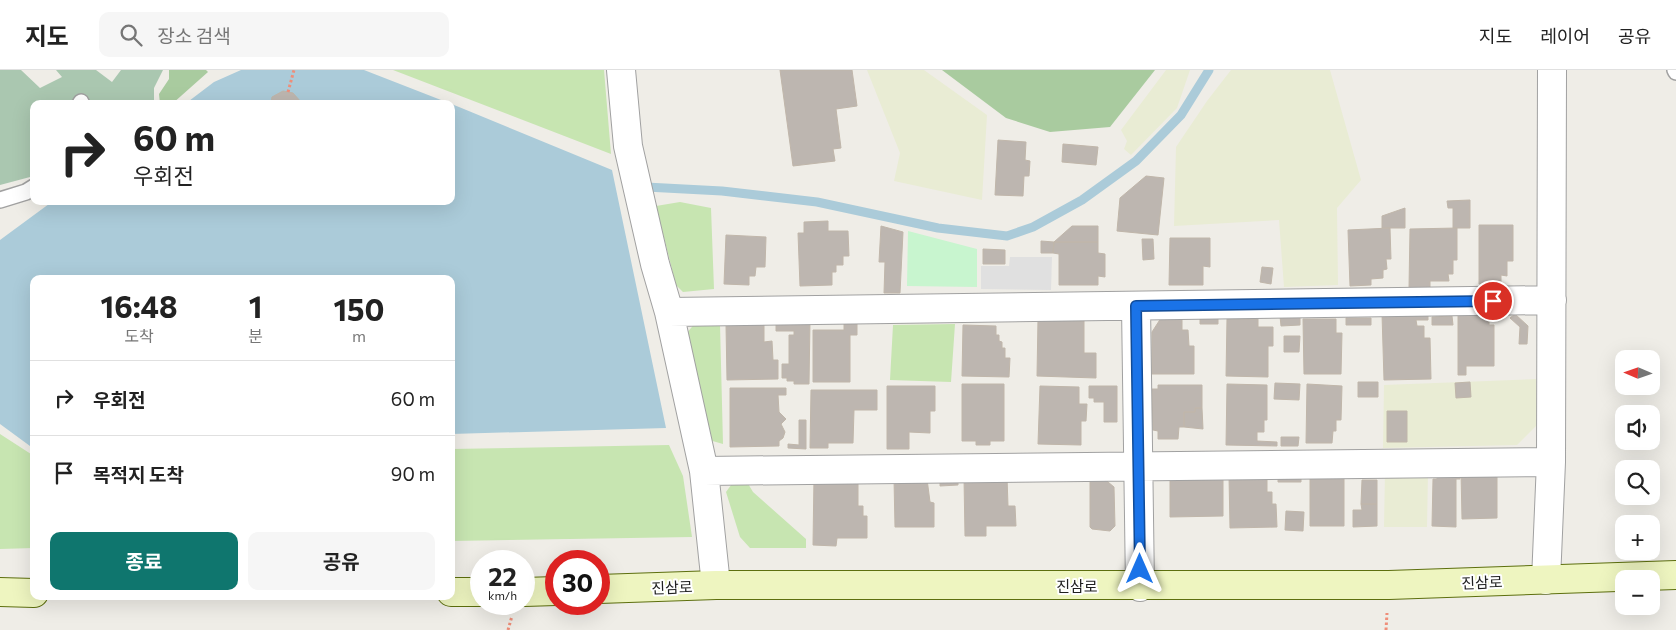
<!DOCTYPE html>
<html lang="ko">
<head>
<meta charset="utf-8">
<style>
	body { margin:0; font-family:Commissioner,"Noto Sans KR",sans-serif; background:#f6f6f6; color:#222; height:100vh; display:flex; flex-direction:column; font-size:19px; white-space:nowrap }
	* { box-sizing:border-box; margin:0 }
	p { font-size:16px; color:#767676 }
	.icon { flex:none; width:28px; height:28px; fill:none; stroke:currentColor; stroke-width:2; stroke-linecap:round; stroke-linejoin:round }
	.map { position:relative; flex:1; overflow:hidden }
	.panel { position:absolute; left:30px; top:205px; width:425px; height:325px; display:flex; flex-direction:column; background:#fff; border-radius:10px; box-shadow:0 5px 20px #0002 }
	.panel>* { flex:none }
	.guide { position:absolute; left:30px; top:30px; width:425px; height:105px; border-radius:10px; box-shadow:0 5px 20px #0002; background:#fff; color:#222; overflow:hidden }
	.needle { width:32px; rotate:272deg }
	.tools { position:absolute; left:1615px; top:280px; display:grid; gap:10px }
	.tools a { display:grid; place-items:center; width:45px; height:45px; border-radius:10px; background:#fff; box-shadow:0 5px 20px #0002; font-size:25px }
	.speed { position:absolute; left:470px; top:480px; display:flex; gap:10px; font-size:25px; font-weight:700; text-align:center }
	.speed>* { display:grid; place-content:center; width:65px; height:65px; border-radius:50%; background:#fff; box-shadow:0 5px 20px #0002; line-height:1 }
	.speed small { font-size:12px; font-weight:400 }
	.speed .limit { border:8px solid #d22; background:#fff; color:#111 }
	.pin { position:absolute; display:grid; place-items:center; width:42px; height:42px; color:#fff; margin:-21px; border:2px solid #fff; border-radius:50%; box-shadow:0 1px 5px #0007 }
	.me { position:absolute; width:55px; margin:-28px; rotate:0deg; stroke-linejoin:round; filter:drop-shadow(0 0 4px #0008) }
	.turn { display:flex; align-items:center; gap:18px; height:105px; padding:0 20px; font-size:22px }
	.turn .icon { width:65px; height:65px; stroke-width:2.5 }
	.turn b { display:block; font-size:35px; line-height:42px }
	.eta { display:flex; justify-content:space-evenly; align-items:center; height:85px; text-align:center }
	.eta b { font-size:30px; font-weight:700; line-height:35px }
	.cta { display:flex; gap:10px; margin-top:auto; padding:10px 20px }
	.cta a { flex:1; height:58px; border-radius:10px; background:#0f766e; color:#fff; font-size:20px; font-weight:700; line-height:58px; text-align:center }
	.cta a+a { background:#f6f6f6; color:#222 }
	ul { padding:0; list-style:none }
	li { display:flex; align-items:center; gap:15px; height:75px; padding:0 20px; border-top:1px solid #e0e0e0 }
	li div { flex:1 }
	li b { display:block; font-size:19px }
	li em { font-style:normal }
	header { display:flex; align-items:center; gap:30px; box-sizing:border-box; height:70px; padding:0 25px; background:#fff; border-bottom:1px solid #e0e0e0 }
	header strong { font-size:24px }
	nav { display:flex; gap:28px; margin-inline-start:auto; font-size:18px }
	.search { width:350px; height:45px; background:#f6f6f6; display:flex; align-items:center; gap:12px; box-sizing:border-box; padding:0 18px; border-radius:10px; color:#767676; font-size:19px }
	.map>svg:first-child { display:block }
	.farmland { fill:#e9ecd4 }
	.grass { fill:#c7e5b1 }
	.forest { fill:#a9cb9f }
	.cemetery { fill:#aac7b0 }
	.park { fill:#c8f5cf }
	.parking { fill:#e0e0e0 }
	.water { fill:#abcbd9 }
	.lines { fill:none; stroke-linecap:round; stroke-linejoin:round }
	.stream { stroke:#abcbd9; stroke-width:9 }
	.building { fill:#bdb6b0; stroke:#c0b6aa }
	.lane-casing { stroke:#a1a1a1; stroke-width:18 }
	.street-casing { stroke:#a1a1a1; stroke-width:30 }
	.secondary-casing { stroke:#5d6f0e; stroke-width:30 }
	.path { stroke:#ef8e79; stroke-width:3; stroke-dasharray:2.5 2.5; stroke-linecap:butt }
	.lane { stroke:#fff; stroke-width:15 }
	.street { stroke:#fff; stroke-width:28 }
	.secondary { stroke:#eef5c0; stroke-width:28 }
	.route-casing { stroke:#114b97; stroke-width:12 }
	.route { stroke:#1a73e8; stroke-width:9 }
	.labels { text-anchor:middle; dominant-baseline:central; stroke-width:4; stroke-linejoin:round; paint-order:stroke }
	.street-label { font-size:15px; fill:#202020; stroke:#fff }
</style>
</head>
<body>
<header>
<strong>지도</strong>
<div class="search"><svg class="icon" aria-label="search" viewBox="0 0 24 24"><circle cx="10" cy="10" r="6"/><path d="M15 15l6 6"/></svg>장소 검색</div>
<nav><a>지도</a><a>레이어</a><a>공유</a></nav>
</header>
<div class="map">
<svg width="1676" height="560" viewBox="0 0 1676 560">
	<rect width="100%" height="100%" fill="#efede7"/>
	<path class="farmland" d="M867 0H924L987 45 982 130 894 111 900 83Z
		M1166 0H1190L1177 38 1131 85 1124 79 1127 71 1121 60Z
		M1231 0H1330L1361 110 1337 138 1338 215 1284 217 1279 150 1174 156 1176 77 1207 31Z
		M1536 309 1538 354 1517 375 1383 378 1384 315Z
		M1385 402 1428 403 1427 457H1384Z"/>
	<path class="grass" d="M393 0H604L611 84Z
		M680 132 711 138 714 219 683 222 676 215 656 136Z
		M696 252 720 254 723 374 709 370 686 264Z
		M955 254 951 312 890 310 893 255Z
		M0 364 34 386V478L0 479Z
		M669 375 683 406 692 467 451 471V379Z
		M734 411 747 412 753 422 806 469V478H750L740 467 726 422Z"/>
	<path class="forest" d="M169 0H206L208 2 172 34H160L159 24 169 9Z
		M942 0H1155L1110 57 1050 62 1006 48Z"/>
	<path class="cemetery" d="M0 0H21L40 18 62 7 56 0H96L112 12 121 0H163L154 18V34H34V108L30 107 0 115Z"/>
	<path class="park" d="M908 161 977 179V217L907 216Z"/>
	<path class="parking" d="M1010 187H1052L1051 220 981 219V196H1009Z"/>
	<path class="water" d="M241 0H364L459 37 612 100 666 358 451 364V209H34V376H30L0 354V170L53 131H451V34H185L214 12Z"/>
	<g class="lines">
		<path class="stream" d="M646 117 722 121 817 132 938 158 1007 166 1033 157 1082 130 1136 91 1181 45 1209 0"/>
	</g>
	<path class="building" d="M780 0H852L857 36 836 39 841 78 833 79 835 91 793 96Z
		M283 21 293 23 301 32V34H271L272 27Z
		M998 70 1026 72 1025 90 1030 91 1029 106H1024L1023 126 995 125Z
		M1063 74 1098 77 1096 95 1062 92Z
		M1146 106 1164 108 1158 165 1117 161 1120 128Z
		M1470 130V158H1453V138H1448L1447 131Z
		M1405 138V158H1382V146Z
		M828 151V161H848L849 186H843V195H836V202H832V215L800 216 798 163H804V152Z
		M1479 155H1513V191H1507V206L1501 205V213L1479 214Z
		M881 156 903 162 900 223H884L885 192H879Z
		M1072 156H1098V172H1054Z
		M1390 158 1391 189H1386L1387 199 1383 200V208L1371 209V215L1350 216 1348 160Z
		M1457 158V190H1453V204H1448L1449 211H1430V218H1409L1410 159Z
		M726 165 766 167 765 197H756L755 206H749V215L724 214Z
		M1170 168H1210V197L1203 196V215H1169Z
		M1142 169H1153L1154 189 1143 190Z
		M1041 171 1054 172 1053 183H1041Z
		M1054 172H1098V183L1105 184V207L1098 206V215H1059V184L1053 183Z
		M983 179 1005 180V194H983Z
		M1262 197 1273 198 1271 214 1260 212Z
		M1428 243V250H1416L1417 256H1424V268H1430L1431 309 1384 310 1382 244Z
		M1458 244H1489V255H1494V296H1466V305H1458Z
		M1515 244 1528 256 1527 274H1519L1520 257 1510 248Z
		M1200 246 1218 247V254H1200Z
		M1280 246H1300V255L1281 256Z
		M1452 246 1453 255H1432V247Z
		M1161 248H1182V260H1188L1189 276H1194V304H1152V262Z
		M1346 248H1371V255H1346Z
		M1038 249 1084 251V283H1096V308L1037 306Z
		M1227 249H1258V257H1273V276H1268V307L1226 306Z
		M1303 249H1336V263H1342L1341 304H1304Z
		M776 250H810L809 314H794V311H787V308H782V294H789V265H794V261H776Z
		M764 254V272L772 271 773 290H778V309L727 310 726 255Z
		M844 254H857V265H850V312H813V260H844Z
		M963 255 996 256V265H999V271L1002 272V278H1005V288H1010L1009 307 962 306Z
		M1284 266H1300L1299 282H1284Z
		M1358 312H1378V327H1358Z
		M1470 312 1471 327 1456 328 1455 313Z
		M1275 313 1300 314 1299 330 1274 329Z
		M962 314H1004V371H990V375H976V371H962Z
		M1227 314 1267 315V350H1264V362H1257V371L1277 372V376L1226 375Z
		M1307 314 1342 316 1341 350H1336V361H1333L1332 373H1306Z
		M1158 315H1202V338H1195V342H1184V357H1179L1178 369H1158V361L1153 360 1152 319H1158Z
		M887 316H935V341H930V363L909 362V379H887Z
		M1040 316 1079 317V334H1087L1086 351H1081V375L1038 374Z
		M1089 316H1117V352H1104V332H1094V328H1089Z
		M730 318H786V325H778L779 342 786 349 781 354 785 362 783 368 779 371V376L730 377Z
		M811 320H877V340H854L853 373H828V378H810Z
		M1195 338H1202L1203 359 1184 357V342H1195Z
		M1387 341H1407V372H1387Z
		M799 350H806V379L788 378V374L799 375Z
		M1281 367H1299L1298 376H1281Z
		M1344 400V456H1310V401Z
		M1460 401V409H1456V457L1432 456 1433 409H1437V403Z
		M1461 402H1497V448L1462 449Z
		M1278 403H1301V412H1278Z
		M1223 405V446L1170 447V406Z
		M1267 405V422H1272V434H1276L1277 457 1230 458 1229 406Z
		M1090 406 1102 407 1114 417 1115 456 1110 461 1092 459 1090 457Z
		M814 407 858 413V436H863V446H867V468H837L836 476 813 475Z
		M1007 407 1008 436H1015L1016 456H986V466H965L964 408Z
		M958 408V415L940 416V409Z
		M894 409H927L930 432 934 433V457H895Z
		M1362 410H1377V434H1361Z
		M1361 434H1377V456L1353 457V440H1362Z
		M1286 441 1304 442 1303 461 1285 460Z"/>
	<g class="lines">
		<defs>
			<path id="lane" d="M1675 0 1676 2
				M80 34 81 32
				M0 130 26 122 34 117"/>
			<path id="street" d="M621 0 628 76 655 194 669 242 704 401 716 515
				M1136 236 1140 517
				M669 242 1552 230
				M704 401 1551 392
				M1546 510 1551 392 1552 0"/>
			<path id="secondary" d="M599 519 716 515H1389L1676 505
				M0 522 34 523
				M451 522H481
				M524 522 556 521"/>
		</defs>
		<use href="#lane" class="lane-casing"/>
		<use href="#street" class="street-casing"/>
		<use href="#secondary" class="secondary-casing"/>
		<path class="path" d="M288 22 294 0
			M508 560 512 546
			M1386 560 1387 543"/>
		<use href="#lane" class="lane"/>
		<use href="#street" class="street"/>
		<use href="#secondary" class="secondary"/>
	</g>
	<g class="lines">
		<defs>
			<path id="route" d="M1140 499 1136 236 1493 231"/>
		</defs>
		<use href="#route" class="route-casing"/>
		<use href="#route" class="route"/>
	</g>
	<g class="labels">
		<g class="street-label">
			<text transform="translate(1482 512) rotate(-2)">진삼로</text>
			<text x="1077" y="516">진삼로</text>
			<text transform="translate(672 517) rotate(-2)">진삼로</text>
		</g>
	</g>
</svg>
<div class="tools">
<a><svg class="needle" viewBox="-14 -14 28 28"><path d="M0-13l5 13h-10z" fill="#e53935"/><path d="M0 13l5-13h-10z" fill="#767676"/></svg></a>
<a><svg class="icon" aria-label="sound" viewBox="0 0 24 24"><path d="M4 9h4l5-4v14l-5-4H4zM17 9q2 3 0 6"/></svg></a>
<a><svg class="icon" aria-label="search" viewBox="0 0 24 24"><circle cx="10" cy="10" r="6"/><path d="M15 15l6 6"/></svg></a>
<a>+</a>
<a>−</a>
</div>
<div class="speed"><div>22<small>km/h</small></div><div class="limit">30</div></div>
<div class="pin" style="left:1493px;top:231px;background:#d93025"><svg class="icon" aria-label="arrive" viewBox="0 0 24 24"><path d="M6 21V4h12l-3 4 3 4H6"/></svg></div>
<svg class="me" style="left:1140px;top:499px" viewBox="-20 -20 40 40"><path d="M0-17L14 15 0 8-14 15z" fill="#1a73e8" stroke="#fff" stroke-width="4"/></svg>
<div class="guide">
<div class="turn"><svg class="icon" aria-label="right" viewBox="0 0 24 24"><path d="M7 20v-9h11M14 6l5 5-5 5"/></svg><div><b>60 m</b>우회전</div></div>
</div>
<section class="panel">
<div class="eta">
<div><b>16:48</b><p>도착</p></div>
<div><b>1</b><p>분</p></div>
<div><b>150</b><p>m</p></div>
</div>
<ul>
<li><svg class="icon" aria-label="right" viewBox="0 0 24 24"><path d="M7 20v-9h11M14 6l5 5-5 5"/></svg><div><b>우회전</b></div><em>60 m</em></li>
<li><svg class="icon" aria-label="arrive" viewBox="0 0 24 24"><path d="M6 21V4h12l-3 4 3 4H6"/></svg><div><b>목적지 도착</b></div><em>90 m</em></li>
</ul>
<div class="cta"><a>종료</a><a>공유</a></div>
</section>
</div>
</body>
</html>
